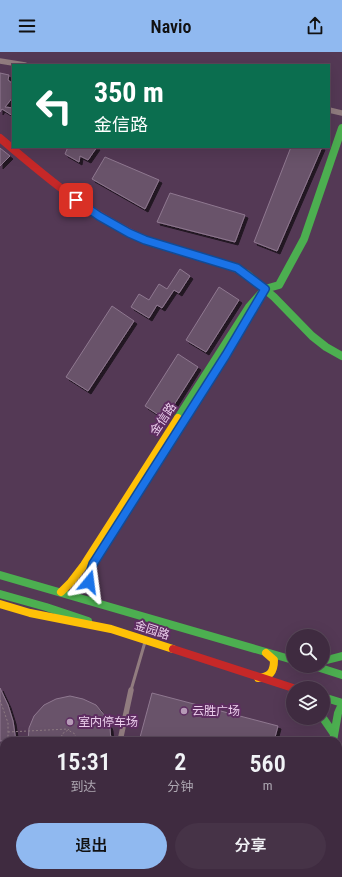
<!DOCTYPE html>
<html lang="zh">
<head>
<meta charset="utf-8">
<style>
	body { margin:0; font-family:"Roboto Condensed","Noto Sans SC",sans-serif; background:#463347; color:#f1f3f6; height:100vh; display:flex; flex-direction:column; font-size:15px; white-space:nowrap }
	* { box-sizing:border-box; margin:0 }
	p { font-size:13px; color:#ada7b1 }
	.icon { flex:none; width:22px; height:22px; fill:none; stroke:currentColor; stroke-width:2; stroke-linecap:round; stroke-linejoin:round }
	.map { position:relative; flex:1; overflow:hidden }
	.side { position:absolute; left:0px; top:685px; width:342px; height:140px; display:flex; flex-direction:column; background:#3f2b40; border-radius:12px 12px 0 0; box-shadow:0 4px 16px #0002,0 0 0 1px #584759 }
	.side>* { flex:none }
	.banner { position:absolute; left:12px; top:12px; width:318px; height:84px; border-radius:0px; box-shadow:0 4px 16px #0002,0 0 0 1px #584759; background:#0b6e4f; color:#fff; overflow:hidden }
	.controls { position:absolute; left:286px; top:577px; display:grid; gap:8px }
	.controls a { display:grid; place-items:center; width:44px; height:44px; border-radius:50%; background:#3f2b40; box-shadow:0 4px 16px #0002,0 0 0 1px #584759; font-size:20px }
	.pin { position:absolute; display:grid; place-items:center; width:34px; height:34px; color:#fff; margin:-17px; border-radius:8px; box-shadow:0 2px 6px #0006 }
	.me { position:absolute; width:44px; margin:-22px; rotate:16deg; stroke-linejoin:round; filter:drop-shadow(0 0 3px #0008) }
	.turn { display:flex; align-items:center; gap:14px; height:84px; padding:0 16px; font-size:18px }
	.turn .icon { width:52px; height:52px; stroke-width:2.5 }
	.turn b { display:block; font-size:28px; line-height:34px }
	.eta { display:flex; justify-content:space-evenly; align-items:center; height:68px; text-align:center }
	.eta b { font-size:24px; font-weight:600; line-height:28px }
	.action { display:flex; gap:8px; margin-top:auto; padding:8px 16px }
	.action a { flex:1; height:46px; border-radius:24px; background:#90b9f0; color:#111; font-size:16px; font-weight:600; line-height:46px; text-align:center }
	.action a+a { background:#463347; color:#f1f3f6 }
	header { display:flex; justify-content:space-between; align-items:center; height:52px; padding:0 16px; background:#90b9f0; color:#111; font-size:18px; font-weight:600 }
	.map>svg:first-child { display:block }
	.green { fill:#755b2b }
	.building { fill:#69536a; stroke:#8f7890; filter:url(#shadow) }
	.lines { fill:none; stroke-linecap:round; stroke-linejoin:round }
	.path { stroke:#8d7a82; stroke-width:1; stroke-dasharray:2 2; stroke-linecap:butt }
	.lane { stroke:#917c7f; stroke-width:3 }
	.street { stroke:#917c7f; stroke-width:5.5 }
	.fast { stroke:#4caf50; stroke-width:8 }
	.slow { stroke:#ffc107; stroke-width:8 }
	.jam { stroke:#c62828; stroke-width:8 }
	.route-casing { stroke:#114b97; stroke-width:10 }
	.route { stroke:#1a73e8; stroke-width:7 }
	.poi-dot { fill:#b69ab7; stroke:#5e2d61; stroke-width:1.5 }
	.labels { text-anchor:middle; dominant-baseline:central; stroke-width:4; stroke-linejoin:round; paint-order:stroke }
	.street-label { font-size:12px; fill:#ebceec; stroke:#5e2d61 }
	.poi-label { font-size:12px; fill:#ebceec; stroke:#5e2d61; text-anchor:start }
</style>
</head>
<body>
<header><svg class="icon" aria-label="menu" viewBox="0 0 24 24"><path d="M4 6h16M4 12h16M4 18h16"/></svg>Navio<svg class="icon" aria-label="share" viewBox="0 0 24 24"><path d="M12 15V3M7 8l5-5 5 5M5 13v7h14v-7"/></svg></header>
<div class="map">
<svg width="342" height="825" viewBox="0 0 342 825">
	<defs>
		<filter id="shadow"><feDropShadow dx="3" dy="3" stdDeviation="0" flood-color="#0009"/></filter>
	</defs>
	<rect width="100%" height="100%" fill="#543955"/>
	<path class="green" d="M0 773 4 777V821H25L26 825H0Z"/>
	<path class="building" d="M0 21 9 23 8 28 13 32V45L5 55 13 56V64L2 57 0 60Z
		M68 95H97L88 108 80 104 79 110 65 102Z
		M291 95H322L277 199 254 190Z
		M0 96 10 104 0 114Z
		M105 105 159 128 145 157 92 127Z
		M170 141 245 163 235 190 157 170Z
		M180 217 190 224 179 241 174 238 162 256 157 253 149 266 131 255 139 242 149 248 159 232 167 237Z
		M219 235 239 248 206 300 186 288Z
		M112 254 134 269 88 339 66 325Z
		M178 302 198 315 165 367 145 354Z
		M0 636 8 653 13 669 16 689H0Z
		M152 641 278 674 274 689H139Z
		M70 644 83 647 96 653 105 664 110 676 111 689H28L29 676 34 664 44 653 56 647Z"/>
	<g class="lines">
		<path class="path" d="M0 648 8 671V689
			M8 680 68 677 69 678
			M61 689 62 682 68 678 75 682 76 689
			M0 751 4 750"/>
		<path class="lane" d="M131 638 145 590"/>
		<path class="street" d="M0 9 25 13
			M329 58 342 61
			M120 689 131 638
			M42 821 43 825
			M173 821 176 825"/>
		<path class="fast" d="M153 191 231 214 247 222 274 245 312 284 326 295 342 304
			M265 237 279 233 304 187 342 76
			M178 366 249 255 265 237
			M0 523 293 608
			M0 542 46 555 88 569
			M96 550C90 537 89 526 93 512L239 281
			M323 609 342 604
			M314 614 342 623
			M323 645 342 651
			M323 666 334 682
			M333 689 338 661 342 652
			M338 763 342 745
			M325 821V825"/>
		<path class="slow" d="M61 540 71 530 84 513 178 366
			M0 552 30 561 111 577 173 597
			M258 626C270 625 274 620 274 608L266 601
			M308 821V825"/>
		<path class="jam" d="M0 86C48 127 95 167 153 191
			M173 597 293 636"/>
	</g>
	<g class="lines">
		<defs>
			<path id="route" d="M76 148 99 164 129 181 145 188 237 216 265 237 226 303 93 512 90 521 89 530"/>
		</defs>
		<use href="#route" class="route-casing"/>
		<use href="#route" class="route"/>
	</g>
	<g class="poi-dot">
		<circle cx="184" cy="659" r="4"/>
		<circle cx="70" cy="670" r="4"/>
	</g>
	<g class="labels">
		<g class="street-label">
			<text transform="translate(163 367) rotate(-56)">金信路</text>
			<text transform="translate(152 578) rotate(18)">金园路</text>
		</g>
		<g class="poi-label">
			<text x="192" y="659">云胜广场</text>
			<text x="78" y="670">室内停车场</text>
		</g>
	</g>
</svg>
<div class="controls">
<a><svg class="icon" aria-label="search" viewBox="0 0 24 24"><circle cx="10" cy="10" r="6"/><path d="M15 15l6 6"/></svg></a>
<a><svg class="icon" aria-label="layers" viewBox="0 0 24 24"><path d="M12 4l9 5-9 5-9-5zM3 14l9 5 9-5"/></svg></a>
</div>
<div class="pin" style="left:76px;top:148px;background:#d93025"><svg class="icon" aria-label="arrive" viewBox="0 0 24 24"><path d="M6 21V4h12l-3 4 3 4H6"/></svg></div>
<svg class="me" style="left:89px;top:530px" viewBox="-20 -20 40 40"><path d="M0-17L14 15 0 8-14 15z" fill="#1a73e8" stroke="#fff" stroke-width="4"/></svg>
<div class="banner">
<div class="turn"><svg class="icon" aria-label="left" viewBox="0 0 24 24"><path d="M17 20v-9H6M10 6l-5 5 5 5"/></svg><div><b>350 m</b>金信路</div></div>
</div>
<section class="side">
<div class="eta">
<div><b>15:31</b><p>到达</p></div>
<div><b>2</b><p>分钟</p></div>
<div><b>560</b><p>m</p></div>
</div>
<div class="action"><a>退出</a><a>分享</a></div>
</section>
</div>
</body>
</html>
